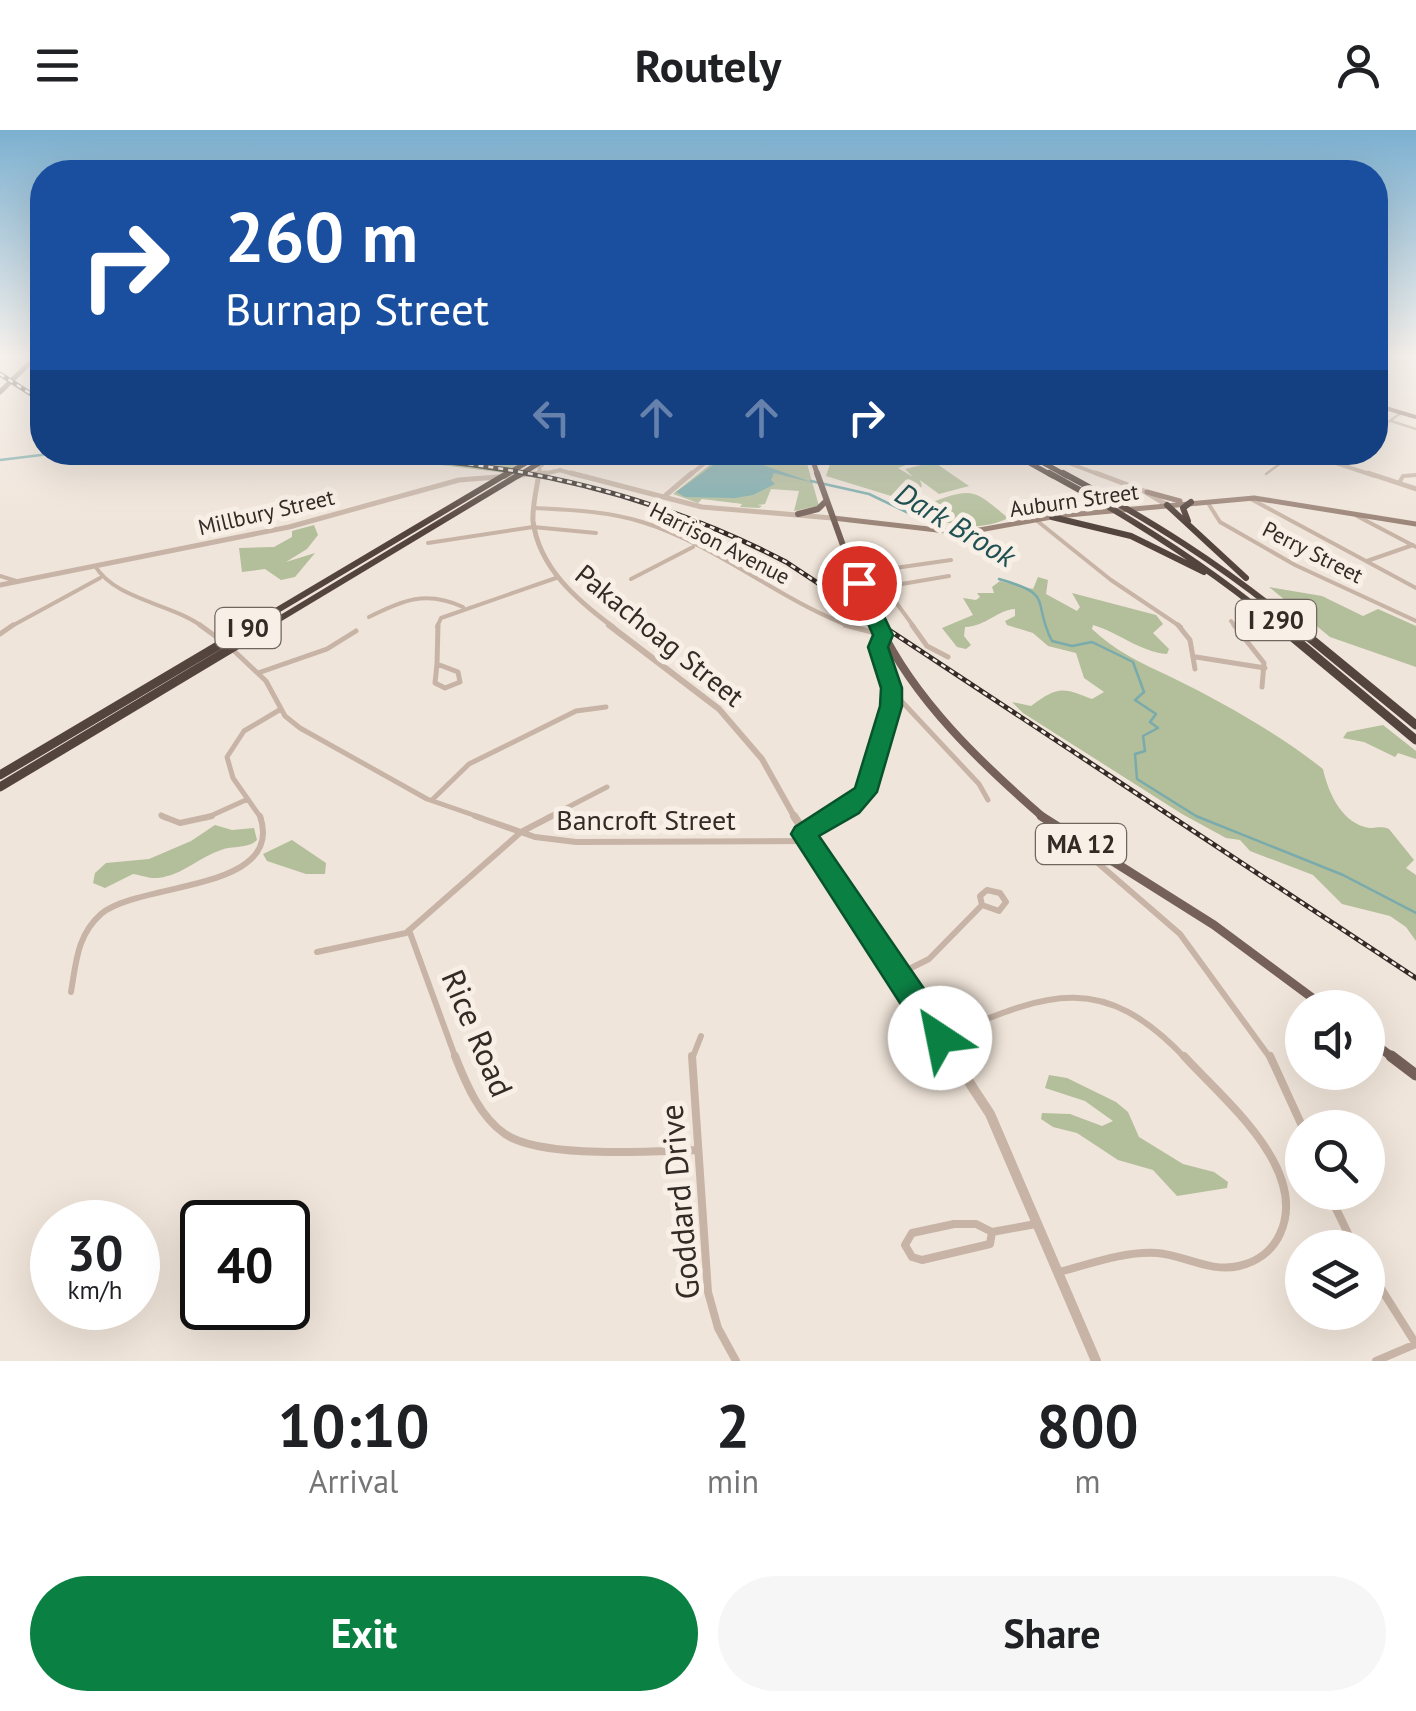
<!DOCTYPE html>
<html lang="en">
<head>
<meta charset="utf-8">
<style>
	body { margin:0; font-family:"PT Sans",sans-serif; background:#f6f6f6; color:#202124; height:100vh; display:flex; flex-direction:column; font-size:38px; white-space:nowrap }
	* { box-sizing:border-box; margin:0 }
	p { font-size:32px; color:#757577 }
	.icon { flex:none; width:55px; height:55px; fill:none; stroke:currentColor; stroke-width:2; stroke-linecap:round; stroke-linejoin:round }
	.map { position:relative; height:1231px; overflow:hidden }
	.side { display:flex; flex-direction:column; background:#fff; flex:1 }
	.side>* { flex:none }
	.top-card { position:absolute; left:30px; top:30px; width:1358px; height:305px; border-radius:40px; box-shadow:0 10px 40px #0002; background:#1a4fa0; color:#fff; overflow:hidden }
	.tools { position:absolute; left:1285px; top:860px; display:grid; gap:20px }
	.tools a { display:grid; place-items:center; width:100px; height:100px; border-radius:50%; background:#fff; box-shadow:0 10px 40px #0002; font-size:50px }
	.speed { position:absolute; left:30px; top:1070px; display:flex; gap:20px; font-size:50px; font-weight:700; text-align:center }
	.speed>* { display:grid; place-content:center; width:130px; height:130px; border-radius:50%; background:#fff; box-shadow:0 10px 40px #0002; line-height:1 }
	.speed small { font-size:25px; font-weight:400 }
	.speed .limit { border:5px solid #111; border-radius:15px; background:#fff; color:#111 }
	.pin { position:absolute; display:grid; place-items:center; width:85px; height:85px; color:#fff; margin:-42px; border:5px solid #fff; border-radius:50%; box-shadow:0 2px 10px #0007 }
	.me { position:absolute; width:110px; margin:-55px; rotate:326deg; stroke-linejoin:round; filter:drop-shadow(0 0 8px #0008) }
	.turn { display:flex; align-items:center; gap:35px; height:210px; padding:0 30px; font-size:45px }
	.turn .icon { width:130px; height:130px; stroke-width:2.5 }
	.turn b { display:block; font-size:70px; line-height:85px }
	.lanes { display:flex; align-items:center; height:95px; padding:0 30px; background:#0003; justify-content:center; gap:50px; direction:ltr }
	.lanes .off { opacity:.35 }
	.eta { display:flex; justify-content:space-evenly; align-items:center; height:170px; text-align:center }
	.eta b { font-size:60px; font-weight:600; line-height:70px }
	.action { display:flex; gap:20px; margin-top:auto; padding:20px 30px }
	.action a { flex:1; height:115px; border-radius:60px; background:#0b8043; color:#fff; font-size:40px; font-weight:600; line-height:115px; text-align:center }
	.action a+a { background:#f6f6f6; color:#202124 }
	header { display:flex; justify-content:space-between; align-items:center; height:130px; padding:0 30px; background:#fff; font-size:45px; font-weight:600 }
	.map>svg:first-child { display:block }
	.green { fill:#b3be9b }
	.water { fill:#7aabac }
	.lines { fill:none; stroke-linecap:round; stroke-linejoin:round }
	.stream { stroke:#7aabac; stroke-width:2.5 }
	.minor-far4 { stroke:#c7b4a6; stroke-width:2.5 }
	.minor-far3 { stroke:#c7b4a6; stroke-width:4 }
	.minor-far2 { stroke:#c7b4a6; stroke-width:5 }
	.minor-far1 { stroke:#c7b4a6; stroke-width:6 }
	.minor { stroke:#c7b4a6; stroke-width:8 }
	.tertiary-far4 { stroke:#c7b4a6; stroke-width:4 }
	.tertiary-far3 { stroke:#c7b4a6; stroke-width:5 }
	.tertiary-far2 { stroke:#c7b4a6; stroke-width:6 }
	.tertiary-far1 { stroke:#c7b4a6; stroke-width:8 }
	.tertiary { stroke:#c7b4a6; stroke-width:10 }
	.secondary-far1 { stroke:#9b8478; stroke-width:4 }
	.secondary { stroke:#9b8478; stroke-width:5 }
	.primary-far4 { stroke:#756159; stroke-width:5 }
	.primary-far3 { stroke:#756159; stroke-width:6 }
	.primary-far2 { stroke:#756159; stroke-width:8 }
	.primary-far1 { stroke:#756159; stroke-width:9 }
	.primary { stroke:#756159; stroke-width:11 }
	.motorway-far2 { stroke:#54443e; stroke-width:5 }
	.motorway-far1 { stroke:#54443e; stroke-width:6 }
	.motorway { stroke:#54443e; stroke-width:9 }
	.rail-casing { stroke:#342b27; stroke-width:5 }
	.rail { stroke:#f8efe6; stroke-width:2.5; stroke-dasharray:5; stroke-linecap:butt }
	.route { fill:#0b8043; stroke:#07532c; stroke-width:2.5 }
	.labels { text-anchor:middle; dominant-baseline:central; stroke-width:10; stroke-linejoin:round; paint-order:stroke }
	.far-street-label { font-size:22px; fill:#342b27; stroke:#f8efe6 }
	.shield { fill:#f8efe6; stroke:#6f6660; stroke-width:2.5 }
	.shield-label { font-size:25px; font-weight:bold; fill:#342b27 }
	.street-label { font-size:28px; fill:#342b27; stroke:#f8efe6 }
	.water-label { font-size:30px; font-style:italic; fill:#1f5153; stroke:#f8efe6 }
	.near-street-label { font-size:32px; fill:#342b27; stroke:#f8efe6 }
</style>
</head>
<body>
<header><svg class="icon" aria-label="menu" viewBox="0 0 24 24"><path d="M4 6h16M4 12h16M4 18h16"/></svg>Routely<svg class="icon" aria-label="person" viewBox="0 0 24 24"><circle cx="12" cy="8" r="4"/><path d="M4 21q1-7 8-7t8 7"/></svg></header>
<div class="map">
<svg width="1416" height="1231" viewBox="0 0 1416 1231">
	<rect width="100%" height="100%" fill="#f0e5da"/>
	<path class="green" d="M296 323H518L523 336 515 344 424 333 298 328Z
		M725 323H768L761 333 769 334 770 324 804 323 819 376 794 381 799 361 771 359 765 374 757 375 762 376 759 378 740 377 742 374C728 372 717 371 702 369L698 373 673 364Z
		M845 329 885 335 911 333 898 338 913 347 905 339 934 332 969 356 939 364 920 350 922 356 914 365 930 373C972 357 974 359 1008 388 983 401 941 400 923 376L914 379 901 369 826 346 830 334Z
		M314 395 318 405 307 419 286 432 315 423 295 447 281 450 265 439 242 442 239 418 274 417 292 407V401Z
		M1038 447 1048 450 1046 464 1077 481 1080 477 1072 463 1156 485 1163 494 1153 503 1169 519 1167 524C1140 522 1118 502 1093 495L1092 499C1115 521 1141 533 1171 547 1222 572 1279 604 1323 639 1327 658 1339 690 1365 697 1375 700 1378 695 1389 699L1414 730 1406 738 1416 745V811L1406 797 1390 786 1342 774 1313 745 1250 721 1240 710 1226 708 1182 684 1023 583 1012 572 1031 576C1058 556 1062 557 1092 569L1104 562 1084 548 1076 523 1048 516 1033 503 1007 495 1005 491 1015 486V479C997 480 987 496 965 497L964 506 971 515 966 519 957 517 942 498 973 485 963 468 976 470 980 467 977 463H994L992 457 1000 451 1033 459Z
		M1269 457 1322 466 1363 486 1378 479 1416 496V537L1330 507Z
		M1383 595 1416 621V629L1398 623 1395 627 1364 612 1343 608 1347 602Z
		M215 695 232 700 254 698 257 710C248 719 233 715 221 720 200 727 186 742 164 747 152 750 145 746 133 744L105 758 93 753 95 743 106 733 149 729 191 711Z
		M292 710 326 733 325 744H306L267 731 263 724Z
		M1049 945 1067 948 1116 972 1128 982 1139 1007 1183 1034 1214 1042 1228 1052 1227 1058 1177 1066 1153 1040 1118 1030 1077 1003 1053 997 1041 989 1042 983 1070 984 1102 996 1113 991 1085 971 1045 958Z"/>
	<path class="water" d="M730 323H739L730 328 753 327 752 323H766L760 334 814 353 774 343 771 350 775 354 753 365 735 368 685 367 676 362Z"/>
	<g class="lines">
		<path class="stream" d="M93 322 104 327
			M475 322 521 331
			M276 325 279 322
			M0 330 66 322
			M115 332 262 333 274 328
			M811 351 869 364 921 389
			M999 449C1056 465 1031 470 1052 511L1072 516 1092 512 1133 532 1144 562 1135 570 1156 584 1150 592 1158 598 1143 606 1145 621 1135 624 1137 649 1196 686 1343 745 1416 783"/>
		<path class="minor-far4" d="M1391 291 1416 299
			M1375 301 1401 283
			M1107 322 1123 326
			M1068 326 1123 329 1197 322
			M1332 332 1345 322
			M1266 344 1296 322
			M1408 346 1416 345"/>
		<path class="minor-far3" d="M1399 353 1403 346 1416 345
			M1249 368 1416 458
			M1208 373 1220 392 1295 435 1416 491
			M534 378C570 380 608 381 642 392 717 415 779 470 852 497
			M1357 386 1416 417
			M1036 390 1111 450 1181 497
			M428 413 533 397 596 403
			M1367 431 1413 415
			M849 432 868 434 914 497
			M95 436C116 470 171 473 203 497
			M874 441 951 430
			M0 446 16 451
			M631 449 693 417
			M884 457 949 446
			M369 487C403 470 426 460 463 477
			M1231 491 1236 497
			M10 497 100 448
			M437 497 441 488 556 448"/>
		<path class="minor-far2" d="M200 495 222 511
			M912 495 927 516 948 527
			M1178 495 1190 510 1195 539
			M1234 495 1264 533 1262 557
			M0 504 13 495
			M231 518 266 551 285 586 300 598 427 669 482 688
			M1196 527 1265 538
			M437 534 458 542 460 552 445 558 435 553Z
			M437 534 438 495
			M258 543 327 519 356 501
			M891 560 979 654 988 670
			M432 670 469 634 576 581 606 577
			M161 685 166 688
			M206 688 248 669
			M261 688 233 648 227 627 244 601 281 579
			M547 688 607 657
			M829 688 854 673 871 652 892 568 878 517 883 505 845 495"/>
		<path class="minor-far1" d="M162 686 180 693 212 686
			M475 686 535 707 576 712 808 711
			M1062 702 1180 804 1271 929
			M804 704 833 686
			M987 760 1000 763 1006 772 999 781 982 775 980 766Z
			M409 800 456 929
			M317 822 406 803 521 702 552 686
			M899 844 929 829 982 775
			M71 862C76 833 77 805 101 784 138 752 286 762 260 686
			M940 908C1042 866 1099 836 1186 929
			M692 929 701 906"/>
		<path class="minor" d="M455 926C466 954 480 987 505 1004 542 1029 652 1021 698 1020
			M692 926 708 1162 718 1198 736 1231
			M1270 926 1303 998
			M1328 1062 1355 1118
			M954 1094H976L992 1102 990 1114 922 1130 912 1127 905 1115 912 1103Z
			M992 1102 1036 1094
			M1368 1138 1416 1214
			M1059 1142C1090 1134 1124 1121 1157 1123 1184 1125 1211 1143 1239 1136 1257 1132 1272 1121 1280 1104 1310 1039 1223 969 1184 926
			M1376 1231 1416 1214"/>
		<path class="tertiary-far4" d="M524 322 542 335
			M1039 322 1103 346
			M1303 322 1375 346
			M559 340 581 346
			M534 346 561 340
			M539 346 540 334
			M689 346 718 322"/>
		<path class="tertiary-far3" d="M539 343C537 358 532 376 533 391 539 438 577 470 613 497
			M571 343 702 377 832 388
			M1096 343 1144 361 1167 375
			M1368 343 1416 359
			M666 365 692 343
			M0 455 289 397 459 350 546 343"/>
		<path class="tertiary-far2" d="M609 495 719 579 762 629 795 688"/>
		<path class="tertiary-far1" d="M794 686 953 929"/>
		<path class="tertiary" d="M952 926 990 984 1096 1231"/>
		<path class="secondary-far1" d="M1375 275 1416 287"/>
		<path class="secondary" d="M1147 362 1180 371
			M833 388 963 403 1057 386 1254 368 1416 394"/>
		<path class="primary-far4" d="M0 262 39 224
			M810 322 818 346"/>
		<path class="primary-far3" d="M817 343 849 432 880 497
			M798 384 818 379 826 371"/>
		<path class="primary-far2" d="M879 495C915 571 981 633 1044 688"/>
		<path class="primary-far1" d="M1041 686 1214 795 1326 878
			M1368 909 1395 929"/>
		<path class="primary" d="M1391 926 1416 945"/>
		<path class="motorway-far2" d="M1010 322 1053 346
			M1024 322 1067 346
			M504 346 544 322
			M518 346 557 322"/>
		<path class="motorway-far1" d="M1049 343C1132 388 1209 437 1281 497
			M1063 343C1150 390 1221 434 1297 497
			M1167 375 1246 448
			M1052 387 1131 406 1204 442
			M1188 391 1183 378 1191 372
			M249 497 508 343
			M266 497 522 343"/>
		<path class="motorway" d="M1278 495 1416 610
			M1294 495 1416 595
			M0 645 253 495
			M0 657 270 495"/>
		<defs>
			<path id="rail" d="M0 244 42 271
				M169 322C230 329 291 325 352 326 506 329 650 361 786 432L1416 848"/>
		</defs>
		<use href="#rail" class="rail-casing"/>
		<use href="#rail" class="rail"/>
	</g>
	<linearGradient id="sky" x2="0" y2="1"><stop stop-color="#7cb0d0"/><stop offset="0.57" stop-color="#f8f3ee"/><stop offset="1" stop-color="#f8f3ee" stop-opacity="0"/></linearGradient>
	<rect width="1416" height="396" fill="url(#sky)"/>
	<path class="route" d="M859 448 868 453 893 505 888 517 902 558V576L877 662 859 683 819 706 951 898 956 908 951 918 940 922 929 918 791 704 795 697 855 658 880 576 881 558 868 517 873 505 850 453Z"/>
	<g class="labels">
		<g class="far-street-label">
			<text transform="translate(1074 370) rotate(-8)">Auburn Street</text>
			<text transform="translate(266 382) rotate(-13)">Millbury Street</text>
			<text transform="translate(720 413) rotate(27)">Harrison Avenue</text>
			<text transform="translate(1313 422) rotate(27)">Perry Street</text>
		</g>
		<g class="shield">
			<rect x="1236" y="470" width="80" height="40" rx="8"/>
			<rect x="215.5" y="478" width="65" height="40" rx="8"/>
			<rect x="1036" y="694" width="90" height="40" rx="8"/>
		</g>
		<g class="shield-label">
			<text x="1276" y="490">I 290</text>
			<text x="248" y="498">I 90</text>
			<text x="1081" y="714">MA 12</text>
		</g>
		<g class="street-label">
			<text transform="translate(660 505) rotate(39)">Pakachoag Street</text>
			<text x="646" y="689">Bancroft Street</text>
		</g>
		<g class="water-label">
			<text transform="translate(956 394) rotate(31)">Dark Brook</text>
		</g>
		<g class="near-street-label">
			<text transform="translate(478 903) rotate(67)">Rice Road</text>
			<text transform="translate(679 1072) rotate(-95)">Goddard Drive</text>
		</g>
	</g>
</svg>
<div class="tools">
<a><svg class="icon" aria-label="sound" viewBox="0 0 24 24"><path d="M4 9h4l5-4v14l-5-4H4zM17 9q2 3 0 6"/></svg></a>
<a><svg class="icon" aria-label="search" viewBox="0 0 24 24"><circle cx="10" cy="10" r="6"/><path d="M15 15l6 6"/></svg></a>
<a><svg class="icon" aria-label="layers" viewBox="0 0 24 24"><path d="M12 4l9 5-9 5-9-5zM3 14l9 5 9-5"/></svg></a>
</div>
<div class="speed"><div>30<small>km/h</small></div><div class="limit">40</div></div>
<div class="pin" style="left:859px;top:453px;background:#d93025"><svg class="icon" aria-label="arrive" viewBox="0 0 24 24"><path d="M6 21V4h12l-3 4 3 4H6"/></svg></div>
<svg class="me" style="left:940px;top:908px" viewBox="-20 -20 40 40"><circle r="19" fill="#fff"/><path d="M0-13L10 11 0 6-10 11z" fill="#0b8043"/></svg>
<div class="top-card">
<div class="turn"><svg class="icon" aria-label="right" viewBox="0 0 24 24"><path d="M7 20v-9h11M14 6l5 5-5 5"/></svg><div><b>260 m</b>Burnap Street</div></div>
<div class="lanes"><svg class="icon off" aria-label="left" viewBox="0 0 24 24"><path d="M17 20v-9H6M10 6l-5 5 5 5"/></svg><svg class="icon off" aria-label="ahead" viewBox="0 0 24 24"><path d="M12 20V5M6 11l6-6 6 6"/></svg><svg class="icon off" aria-label="ahead" viewBox="0 0 24 24"><path d="M12 20V5M6 11l6-6 6 6"/></svg><svg class="icon" aria-label="right" viewBox="0 0 24 24"><path d="M7 20v-9h11M14 6l5 5-5 5"/></svg></div>
</div>
</div>
<section class="side">
<div class="eta">
<div><b>10:10</b><p>Arrival</p></div>
<div><b>2</b><p>min</p></div>
<div><b>800</b><p>m</p></div>
</div>
<div class="action"><a>Exit</a><a>Share</a></div>
</section>
</body>
</html>
